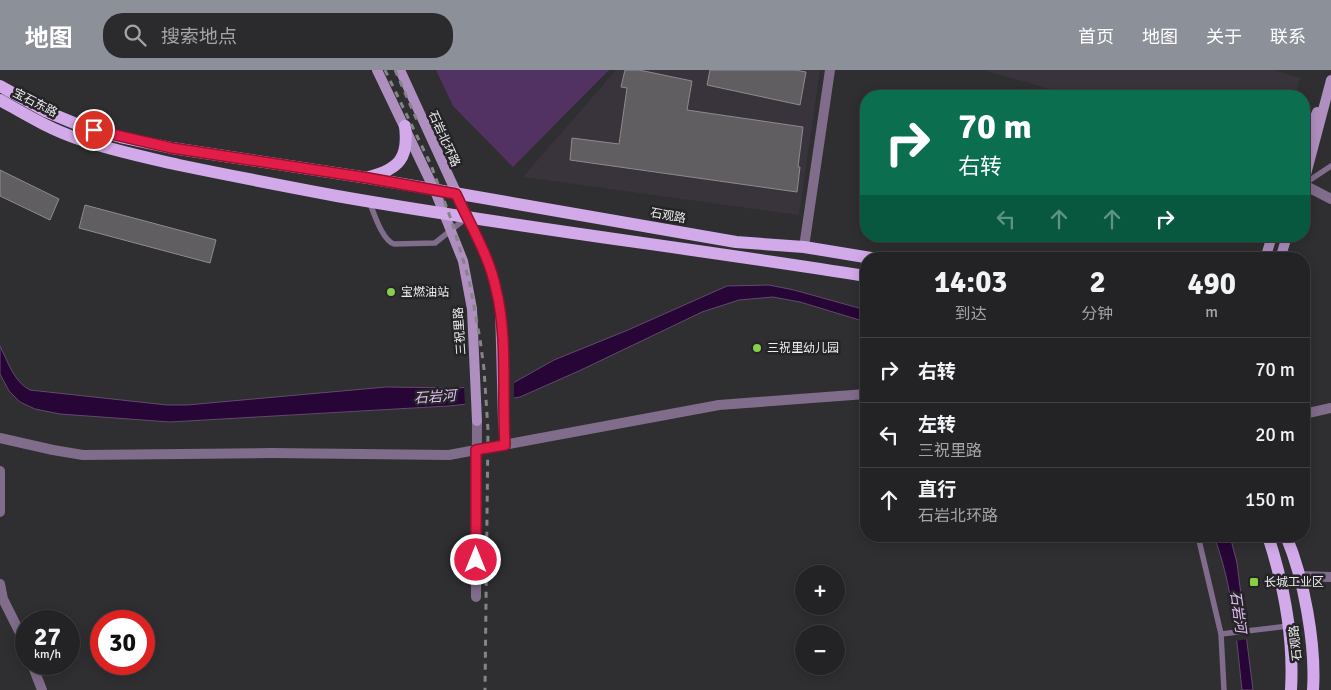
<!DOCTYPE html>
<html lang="zh">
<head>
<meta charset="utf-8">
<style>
	body { margin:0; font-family:Signika,"Noto Sans SC",sans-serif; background:#2b2a2c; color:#f1f3f6; height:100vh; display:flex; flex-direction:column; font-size:19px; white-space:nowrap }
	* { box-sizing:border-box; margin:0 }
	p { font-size:16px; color:#a3a4a6 }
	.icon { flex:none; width:28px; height:28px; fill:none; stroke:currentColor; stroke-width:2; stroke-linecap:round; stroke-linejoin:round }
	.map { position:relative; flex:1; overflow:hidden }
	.side { position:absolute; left:860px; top:182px; width:450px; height:290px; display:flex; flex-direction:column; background:#232224; border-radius:20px; box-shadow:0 2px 12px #0003,0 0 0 1px #403f41 }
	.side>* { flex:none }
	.hud { position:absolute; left:860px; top:20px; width:450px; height:152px; border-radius:20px; box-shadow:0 2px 12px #0003,0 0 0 1px #403f41; background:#0b6e4f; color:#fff; overflow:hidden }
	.controls { position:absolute; left:795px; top:495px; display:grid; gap:10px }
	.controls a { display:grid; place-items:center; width:50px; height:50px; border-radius:50%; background:#232224; box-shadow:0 2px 12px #0003,0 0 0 1px #403f41; font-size:25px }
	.speed { position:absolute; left:15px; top:540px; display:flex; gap:10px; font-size:25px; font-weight:700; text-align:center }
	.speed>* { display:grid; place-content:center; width:65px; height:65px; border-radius:50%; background:#232224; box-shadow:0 2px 12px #0003,0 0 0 1px #403f41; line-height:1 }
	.speed small { font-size:12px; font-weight:400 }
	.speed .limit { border:8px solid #d22; background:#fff; color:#111 }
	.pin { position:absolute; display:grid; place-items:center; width:42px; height:42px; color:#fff; margin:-21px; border:2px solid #fff; border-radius:50%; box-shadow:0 1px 5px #0007 }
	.me { position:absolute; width:55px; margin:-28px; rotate:0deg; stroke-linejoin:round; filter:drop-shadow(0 0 4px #0008) }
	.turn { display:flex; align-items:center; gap:18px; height:105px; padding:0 15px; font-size:22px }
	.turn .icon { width:65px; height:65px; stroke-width:2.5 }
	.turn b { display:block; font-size:35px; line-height:42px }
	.lanes { display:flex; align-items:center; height:48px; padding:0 15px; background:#0003; justify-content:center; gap:25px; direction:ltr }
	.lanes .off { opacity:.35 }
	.eta { display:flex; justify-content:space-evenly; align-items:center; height:85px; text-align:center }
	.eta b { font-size:30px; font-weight:700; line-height:35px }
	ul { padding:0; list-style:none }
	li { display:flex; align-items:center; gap:15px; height:65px; padding:0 15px; border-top:1px solid #403f41 }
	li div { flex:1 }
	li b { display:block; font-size:19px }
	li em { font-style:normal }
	header { display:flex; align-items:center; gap:30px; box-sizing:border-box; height:70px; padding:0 25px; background:#8c9099; color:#fff }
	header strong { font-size:24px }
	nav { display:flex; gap:28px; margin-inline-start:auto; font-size:18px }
	.search { width:350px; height:45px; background:#2b2a2c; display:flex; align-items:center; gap:12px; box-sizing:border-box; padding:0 18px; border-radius:20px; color:#a3a4a6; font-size:19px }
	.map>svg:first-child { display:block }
	.built { fill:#39343c }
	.green { fill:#513262 }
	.water { fill:#270536; stroke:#624a6d }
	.pier { fill:#2f2e30 }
	.building { fill:#605e61; stroke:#8d8b8e }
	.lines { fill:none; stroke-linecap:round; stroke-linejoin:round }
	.lane { stroke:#806c8b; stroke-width:5.5 }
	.street { stroke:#806c8b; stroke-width:10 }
	.secondary { stroke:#ae8fc0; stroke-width:10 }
	.primary { stroke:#d2a9e9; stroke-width:12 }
	.rail { stroke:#858486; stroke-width:3; stroke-dasharray:6 6; stroke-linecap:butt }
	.route-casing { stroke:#92132f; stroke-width:12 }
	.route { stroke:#e11d48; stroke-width:9 }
	.poi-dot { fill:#88cf49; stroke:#252426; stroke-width:2 }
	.labels { text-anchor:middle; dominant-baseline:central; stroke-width:5; stroke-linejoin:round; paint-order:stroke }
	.street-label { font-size:12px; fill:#edecee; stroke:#252426 }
	.poi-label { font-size:12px; fill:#edecee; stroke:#252426; text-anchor:start }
	.water-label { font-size:14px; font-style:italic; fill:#e3bff8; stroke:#252426 }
</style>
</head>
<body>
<header>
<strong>地图</strong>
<div class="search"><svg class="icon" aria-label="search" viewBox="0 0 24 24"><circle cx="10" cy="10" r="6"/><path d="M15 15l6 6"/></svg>搜索地点</div>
<nav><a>首页</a><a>地图</a><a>关于</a><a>联系</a></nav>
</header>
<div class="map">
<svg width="1331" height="620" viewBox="0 0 1331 620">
	<rect width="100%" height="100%" fill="#2f2e30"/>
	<path class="built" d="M616 0H820L799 145 523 107Z
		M983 0H1274L1300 8 1295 26H1075Z"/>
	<path class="green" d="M436 0H609L513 97 453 36Z"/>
	<path class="water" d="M769 215 794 220 866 240V252L800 232 773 227 739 230 702 242 581 300 520 327 497 331 448 336 170 352 60 344 35 339 20 332 9 321 0 304V276C8 292 14 312 30 320L167 335H187L386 317 458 318 513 313 554 290 628 260 727 216Z
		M1214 466H1230L1237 493 1253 620H1242C1236 565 1233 518 1214 466Z"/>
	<path class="pier" d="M514 310V330L465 337 464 315Z
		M1247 552 1249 569 1234 571 1232 554Z"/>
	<path class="building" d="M625 0H639L692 11 687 40 803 57 798 97H800L797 122 570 90 572 68 619 74 627 18 621 17Z
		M710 0H795L806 2 800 35 707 15Z
		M0 100 59 129 50 150 0 126Z
		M85 135 216 170 210 193 79 158Z"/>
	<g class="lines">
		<path class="lane" d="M1304 114 1331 96
			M369 131C374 143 382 170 394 174L435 173 465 149
			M1198 466 1221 564 1224 620
			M1221 564 1288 556"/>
		<path class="street" d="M1304 115 1331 129
			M804 177 830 0
			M1304 344 1331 338
			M503 351 505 375
			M0 368 53 380 83 385 272 383 449 385 719 335 866 324
			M0 401V442
			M1299 506 1331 507
			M0 514 3 529 26 575
			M476 527 477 351
			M32 594 42 620"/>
		<path class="secondary" d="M377 0 435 121 463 191 472 239 477 351
			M400 0 490 196 500 237 503 351
			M1304 75 1317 42
			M1304 112 1331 10
			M1265 189 1272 166
			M1280 189 1287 166"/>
		<path class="primary" d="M0 16 45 41 79 55 124 68 172 78 368 108 736 172 804 177 877 189
			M0 30C25 44 49 59 76 68 110 80 144 87 179 95 232 106 284 116 337 126 513 157 690 178 866 206
			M369 107C399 99 409 88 405 56
			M1268 466C1284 515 1294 569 1291 620
			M1286 466C1304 508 1316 575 1313 620"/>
		<path class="rail" d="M385 0 431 95 452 152 469 210 480 269 484 299 488 360 485 620
			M395 0 419 55"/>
	</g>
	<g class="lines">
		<defs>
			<path id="route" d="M94 60 172 78 368 108 456 124C470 155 489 185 496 219 508 266 502 325 505 375L476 380V490"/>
		</defs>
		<use href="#route" class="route-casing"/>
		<use href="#route" class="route"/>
	</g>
	<g class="poi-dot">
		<circle cx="391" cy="222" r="5"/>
		<circle cx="757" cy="278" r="5"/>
		<rect x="1249" y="507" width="10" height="10" rx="2.5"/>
	</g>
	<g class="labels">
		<g class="street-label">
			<text transform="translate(35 33) rotate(27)">宝石东路</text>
			<text transform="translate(444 69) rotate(66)">石岩北环路</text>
			<text transform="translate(668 146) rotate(10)">石观路</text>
			<text transform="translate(460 261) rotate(-94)">三祝里路</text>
			<text transform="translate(1296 573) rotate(-96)">石观路</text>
		</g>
		<g class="poi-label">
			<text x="401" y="222">宝燃油站</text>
			<text x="767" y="278">三祝里幼儿园</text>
			<text x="1264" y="512">长城工业区</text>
		</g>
		<g class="water-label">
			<text transform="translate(435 327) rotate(-4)">石岩河</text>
			<text transform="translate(1238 542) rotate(82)">石岩河</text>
		</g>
	</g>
</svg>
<div class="controls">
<a>+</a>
<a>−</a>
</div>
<div class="speed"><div>27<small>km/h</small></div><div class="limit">30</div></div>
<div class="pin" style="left:94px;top:60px;background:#d93025"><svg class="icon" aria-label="arrive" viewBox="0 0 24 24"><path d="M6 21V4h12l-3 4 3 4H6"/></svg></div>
<svg class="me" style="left:476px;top:490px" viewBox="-20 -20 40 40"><circle r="17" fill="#e11d48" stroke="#fff" stroke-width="3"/><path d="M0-11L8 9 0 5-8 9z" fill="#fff"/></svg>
<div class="hud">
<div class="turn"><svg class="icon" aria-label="right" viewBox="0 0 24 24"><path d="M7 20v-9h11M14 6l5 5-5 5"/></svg><div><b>70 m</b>右转</div></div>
<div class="lanes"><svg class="icon off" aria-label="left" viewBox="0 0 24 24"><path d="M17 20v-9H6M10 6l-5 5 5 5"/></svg><svg class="icon off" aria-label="ahead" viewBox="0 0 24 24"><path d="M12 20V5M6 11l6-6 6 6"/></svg><svg class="icon off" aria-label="ahead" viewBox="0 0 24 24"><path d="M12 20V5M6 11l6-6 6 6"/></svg><svg class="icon" aria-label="right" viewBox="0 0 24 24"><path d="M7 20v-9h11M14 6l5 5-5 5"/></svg></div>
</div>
<section class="side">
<div class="eta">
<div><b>14:03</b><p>到达</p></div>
<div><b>2</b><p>分钟</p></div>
<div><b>490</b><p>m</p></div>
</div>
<ul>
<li><svg class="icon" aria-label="right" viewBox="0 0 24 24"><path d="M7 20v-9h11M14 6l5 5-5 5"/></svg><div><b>右转</b></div><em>70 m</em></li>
<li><svg class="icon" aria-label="left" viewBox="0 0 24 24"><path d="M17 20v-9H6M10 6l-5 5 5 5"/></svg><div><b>左转</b><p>三祝里路</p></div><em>20 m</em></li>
<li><svg class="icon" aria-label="ahead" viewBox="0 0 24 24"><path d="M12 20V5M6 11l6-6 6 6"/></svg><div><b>直行</b><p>石岩北环路</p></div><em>150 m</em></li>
</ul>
</section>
</div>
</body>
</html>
